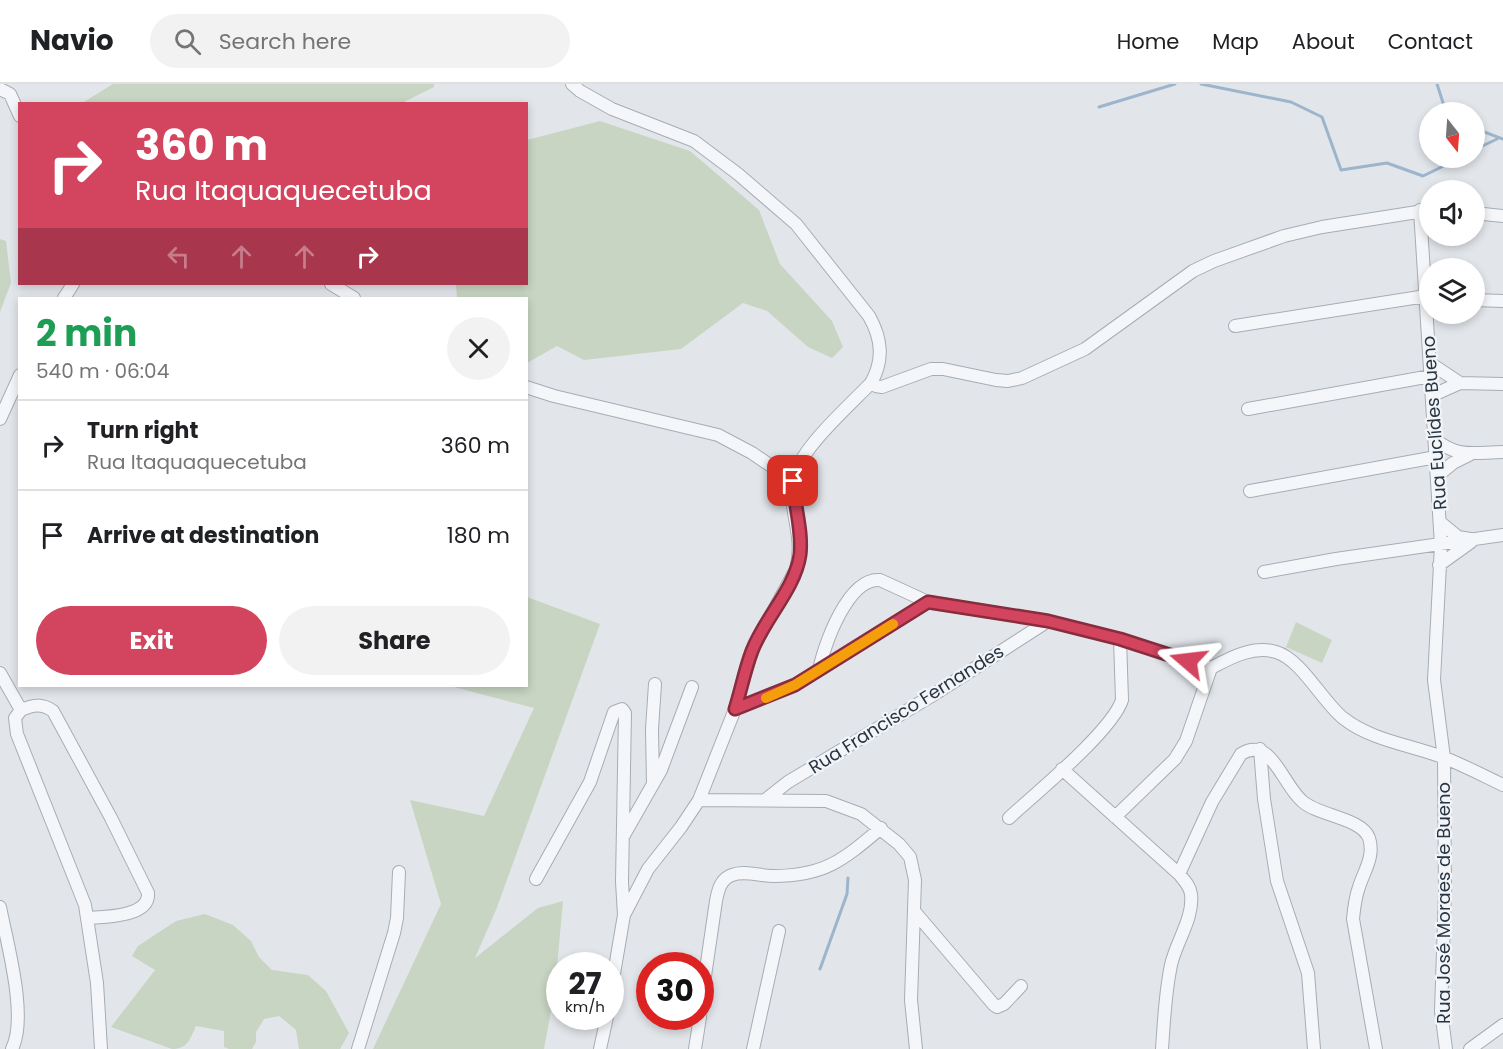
<!DOCTYPE html>
<html lang="en">
<head>
<meta charset="utf-8">
<style>
	body { margin:0; font-family:Poppins,sans-serif; background:#f2f2f2; color:#202124; height:100vh; display:flex; flex-direction:column; font-size:22px; white-space:nowrap }
	* { box-sizing:border-box; margin:0 }
	p { font-size:20px; color:#757577 }
	.icon { flex:none; width:33px; height:33px; fill:none; stroke:currentColor; stroke-width:2; stroke-linecap:round; stroke-linejoin:round }
	.map { position:relative; flex:1; overflow:hidden }
	.details { position:absolute; left:18px; top:213px; width:510px; height:390px; display:flex; flex-direction:column; background:#fff; border-radius:0px; box-shadow:0 3px 9px #0003 }
	.details>* { flex:none }
	.guide { position:absolute; left:18px; top:18px; width:510px; height:183px; border-radius:0px; box-shadow:0 3px 9px #0003; background:#d3445f; color:#fff; overflow:hidden }
	.needle { width:39px; rotate:163deg }
	.controls { position:absolute; left:1419px; top:18px; display:grid; gap:12px }
	.controls a { display:grid; place-items:center; width:66px; height:66px; border-radius:50%; background:#fff; box-shadow:0 3px 9px #0003; font-size:30px }
	.speed { position:absolute; left:546px; top:868px; display:flex; gap:12px; font-size:30px; font-weight:700; text-align:center }
	.speed>* { display:grid; place-content:center; width:78px; height:78px; border-radius:50%; background:#fff; box-shadow:0 3px 9px #0003; line-height:1 }
	.speed small { font-size:15px; font-weight:400 }
	.speed .limit { border:9px solid #d22; background:#fff; color:#111 }
	.pin { position:absolute; display:grid; place-items:center; width:51px; height:51px; color:#fff; margin:-26px; border-radius:12px; box-shadow:0 3px 9px #0006 }
	.me { position:absolute; width:66px; margin:-33px; rotate:287deg; stroke-linejoin:round; filter:drop-shadow(0 0 4px #0008) }
	.turn { display:flex; align-items:center; gap:21px; height:126px; padding:0 18px; font-size:27px }
	.turn .icon { width:78px; height:78px; stroke-width:2.5 }
	.turn b { display:block; font-size:42px; line-height:51px }
	.lanes { display:flex; align-items:center; height:57px; padding:0 18px; background:#0003; justify-content:center; gap:30px; direction:ltr }
	.lanes .off { opacity:.35 }
	.round { display:grid; place-items:center; flex:none; width:63px; height:63px; border-radius:32px; background:#f2f2f2 }
	.overview { display:flex; align-items:center; justify-content:space-between; height:102px; padding:0 18px }
	h1 { font-size:36px; font-weight:700; line-height:45px; color:#1e9e55 }
	.action { display:flex; gap:12px; margin-top:auto; padding:12px 18px }
	.action a { flex:1; height:69px; border-radius:36px; background:#d3445f; color:#fff; font-size:24px; font-weight:700; line-height:69px; text-align:center }
	.action a+a { background:#f2f2f2; color:#202124 }
	ul { padding:0; list-style:none }
	li { display:flex; align-items:center; gap:18px; height:90px; padding:0 18px; border-top:2px solid #e0e0e0 }
	li div { flex:1 }
	li b { display:block; font-size:22px }
	li em { font-style:normal }
	header { display:flex; align-items:center; gap:36px; box-sizing:border-box; height:84px; padding:0 30px; background:#fff; border-bottom:2px solid #e0e0e0 }
	header strong { font-size:28px }
	nav { display:flex; gap:33px; margin-inline-start:auto; font-size:21px }
	.search { width:420px; height:54px; background:#f2f2f2; display:flex; align-items:center; gap:15px; box-sizing:border-box; padding:0 21px; border-radius:33px; color:#757577; font-size:22px }
	.map>svg:first-child { display:block }
	.green { fill:#c8d5c3 }
	.lines { fill:none; stroke-linecap:round; stroke-linejoin:round }
	.stream { stroke:#9cb5cc; stroke-width:3 }
	.minor-casing { stroke:#a7adb5; stroke-width:14 }
	.minor { stroke:#f5f6f9; stroke-width:12 }
	.route-casing { stroke:#892c3e; stroke-width:15 }
	.route { stroke:#d3445f; stroke-width:10 }
	.slow { stroke:#f59e0b; stroke-width:10 }
	.labels { text-anchor:middle; dominant-baseline:central; stroke-width:4.5; stroke-linejoin:round; paint-order:stroke }
	.street-label { font-size:18px; fill:#293443; stroke:#f2f5f8 }
</style>
</head>
<body>
<header>
<strong>Navio</strong>
<div class="search"><svg class="icon" aria-label="search" viewBox="0 0 24 24"><circle cx="10" cy="10" r="6"/><path d="M15 15l6 6"/></svg>Search here</div>
<nav><a>Home</a><a>Map</a><a>About</a><a>Contact</a></nav>
</header>
<div class="map">
<svg width="1503" height="965" viewBox="0 0 1503 965">
	<rect width="100%" height="100%" fill="#e2e6eb"/>
	<path class="green" d="M113 0H434V3L402 19H82Z
		M600 37 690 67 759 126 780 180 832 237 843 263 832 274 808 263 767 227 743 219 681 265 584 276 557 262 527 279 526 214H457L456 200H526L527 56Z
		M0 155 6 157 11 199 0 228Z
		M527 513 600 540 496 826 475 874 538 824 563 817 555 905 544 965H373L441 820 410 716 484 732 534 624 454 603 429 602H526Z
		M1296 538 1332 556 1322 579 1286 563Z
		M205 830 233 841 251 857 259 873 272 886 308 891 326 907 349 949 340 965H299L296 946 279 932 264 935 256 948V958L252 965H229L224 963V947L196 942C190 955 188 965 172 965L111 943 155 886 132 872 138 862 176 837Z"/>
	<g class="lines">
		<path class="stream" d="M1201 0 1291 18 1322 33 1341 86 1387 79 1423 92 1460 74
			M1437 0 1446 28
			M1099 23 1175 0
			M1474 44 1503 55
			M1474 66 1497 55
			M820 885 847 810 848 794"/>
		<defs>
			<path id="minor" d="M572 0 580 7 612 25 694 57 738 90 796 140 869 232C882 255 884 276 871 299 850 321 797 367 793 397 788 427 805 452 796 485L752 566 735 625 699 716 681 743 648 785 624 831 610 913
				M0 5 10 10 20 32
				M1420 126 1441 461 1434 596 1444 674 1445 808 1441 927 1446 965
				M1474 129 1503 132
				M331 200 354 214
				M64 214 73 200
				M1474 216 1503 217
				M1235 242 1426 212
				M1430 279 1460 299
				M871 299 876 302 882 303 931 285H943L996 296 1008 297 1022 294 1085 265 1193 187 1214 177 1284 152 1322 143 1430 126
				M526 303 554 312 718 351 752 369 793 397
				M1433 311 1460 299 1503 300
				M1248 325 1431 292
				M0 335 20 291
				M1435 355C1458 375 1476 368 1503 368
				M1437 392 1453 379 1469 371
				M1250 407 1436 373
				M1441 439 1458 453 1470 455
				M1439 481 1471 458
				M1264 488 1336 475 1503 451
				M819 586C824 561 848 493 880 496L928 518 1048 537 1120 555 1211 584C1230 574 1253 561 1276 568 1301 575 1322 617 1343 634 1372 657 1412 661 1445 674 1465 682 1484 692 1503 701
				M0 589 21 626 15 634 17 650 85 821 97 899 101 965
				M735 625 795 601 928 518
				M21 626C33 621 41 619 53 627L111 734 148 809C150 833 104 833 87 834
				M1260 665 1264 715 1277 797 1308 889 1314 965
				M1062 685 1179 790C1184 796 1190 802 1191 810 1194 834 1176 858 1171 881 1165 909 1164 937 1162 965
				M653 700 652 645 655 600
				M699 716 826 717 861 730 899 760 910 773 915 796 911 916 916 965
				M765 716 788 698 933 611 1048 537
				M1115 733 1175 675 1186 657 1211 584
				M1009 734C1036 709 1112 647 1122 616L1120 555
				M624 751 661 686 692 603
				M1179 790 1212 718 1241 670C1271 651 1282 700 1302 717 1318 732 1362 734 1369 754 1375 772 1364 787 1359 803 1355 814 1354 824 1353 835L1376 965
				M536 795 590 698 614 628 622 625 625 629 622 798 624 831
				M0 823C7 859 28 933 12 965
				M914 827 994 921 997 923 1004 920 1021 902
				M700 926 716 817C718 807 720 795 732 791 744 786 760 792 773 792 825 792 843 776 881 744
				M358 965 394 849 397 834 399 788
				M600 965 607 933
				M695 965 700 933
				M753 965 779 847
				M1470 965 1503 941"/>
		</defs>
		<use href="#minor" class="minor-casing"/>
		<use href="#minor" class="minor"/>
	</g>
	<g class="lines">
		<defs>
			<path id="route" d="M793 397C794 421 803 447 800 471 795 505 764 535 752 567 745 585 741 606 735 625L795 601 928 518 1048 537 1120 555 1188 577"/>
		</defs>
		<use href="#route" class="route-casing"/>
		<use href="#route" class="route"/>
		<path class="slow" d="M766 614 795 601 893 540"/>
	</g>
	<g class="labels">
		<g class="street-label">
			<text transform="translate(1434 339) rotate(-94)">Rua Euclídes Bueno</text>
			<text transform="translate(906 625) rotate(-32)">Rua Francisco Fernandes</text>
			<text transform="translate(1443 819) rotate(-90)">Rua José Moraes de Bueno</text>
		</g>
	</g>
</svg>
<div class="controls">
<a><svg class="needle" viewBox="-14 -14 28 28"><path d="M0-13l5 13h-10z" fill="#e53935"/><path d="M0 13l5-13h-10z" fill="#757577"/></svg></a>
<a><svg class="icon" aria-label="sound" viewBox="0 0 24 24"><path d="M4 9h4l5-4v14l-5-4H4zM17 9q2 3 0 6"/></svg></a>
<a><svg class="icon" aria-label="layers" viewBox="0 0 24 24"><path d="M12 4l9 5-9 5-9-5zM3 14l9 5 9-5"/></svg></a>
</div>
<div class="speed"><div>27<small>km/h</small></div><div class="limit">30</div></div>
<div class="pin" style="left:793px;top:397px;background:#d93025"><svg class="icon" aria-label="arrive" viewBox="0 0 24 24"><path d="M6 21V4h12l-3 4 3 4H6"/></svg></div>
<svg class="me" style="left:1188px;top:577px" viewBox="-20 -20 40 40"><path d="M0-17L14 15 0 8-14 15z" fill="#d3445f" stroke="#fff" stroke-width="4"/></svg>
<div class="guide">
<div class="turn"><svg class="icon" aria-label="right" viewBox="0 0 24 24"><path d="M7 20v-9h11M14 6l5 5-5 5"/></svg><div><b>360 m</b>Rua Itaquaquecetuba</div></div>
<div class="lanes"><svg class="icon off" aria-label="left" viewBox="0 0 24 24"><path d="M17 20v-9H6M10 6l-5 5 5 5"/></svg><svg class="icon off" aria-label="ahead" viewBox="0 0 24 24"><path d="M12 20V5M6 11l6-6 6 6"/></svg><svg class="icon off" aria-label="ahead" viewBox="0 0 24 24"><path d="M12 20V5M6 11l6-6 6 6"/></svg><svg class="icon" aria-label="right" viewBox="0 0 24 24"><path d="M7 20v-9h11M14 6l5 5-5 5"/></svg></div>
</div>
<section class="details">
<div class="overview"><div><h1>2 min</h1><p>540 m · 06:04</p></div><a class="round"><svg class="icon" aria-label="close" viewBox="0 0 24 24"><path d="M6 6l12 12M18 6L6 18"/></svg></a></div>
<ul>
<li><svg class="icon" aria-label="right" viewBox="0 0 24 24"><path d="M7 20v-9h11M14 6l5 5-5 5"/></svg><div><b>Turn right</b><p>Rua Itaquaquecetuba</p></div><em>360 m</em></li>
<li><svg class="icon" aria-label="arrive" viewBox="0 0 24 24"><path d="M6 21V4h12l-3 4 3 4H6"/></svg><div><b>Arrive at destination</b></div><em>180 m</em></li>
</ul>
<div class="action"><a>Exit</a><a>Share</a></div>
</section>
</div>
</body>
</html>
